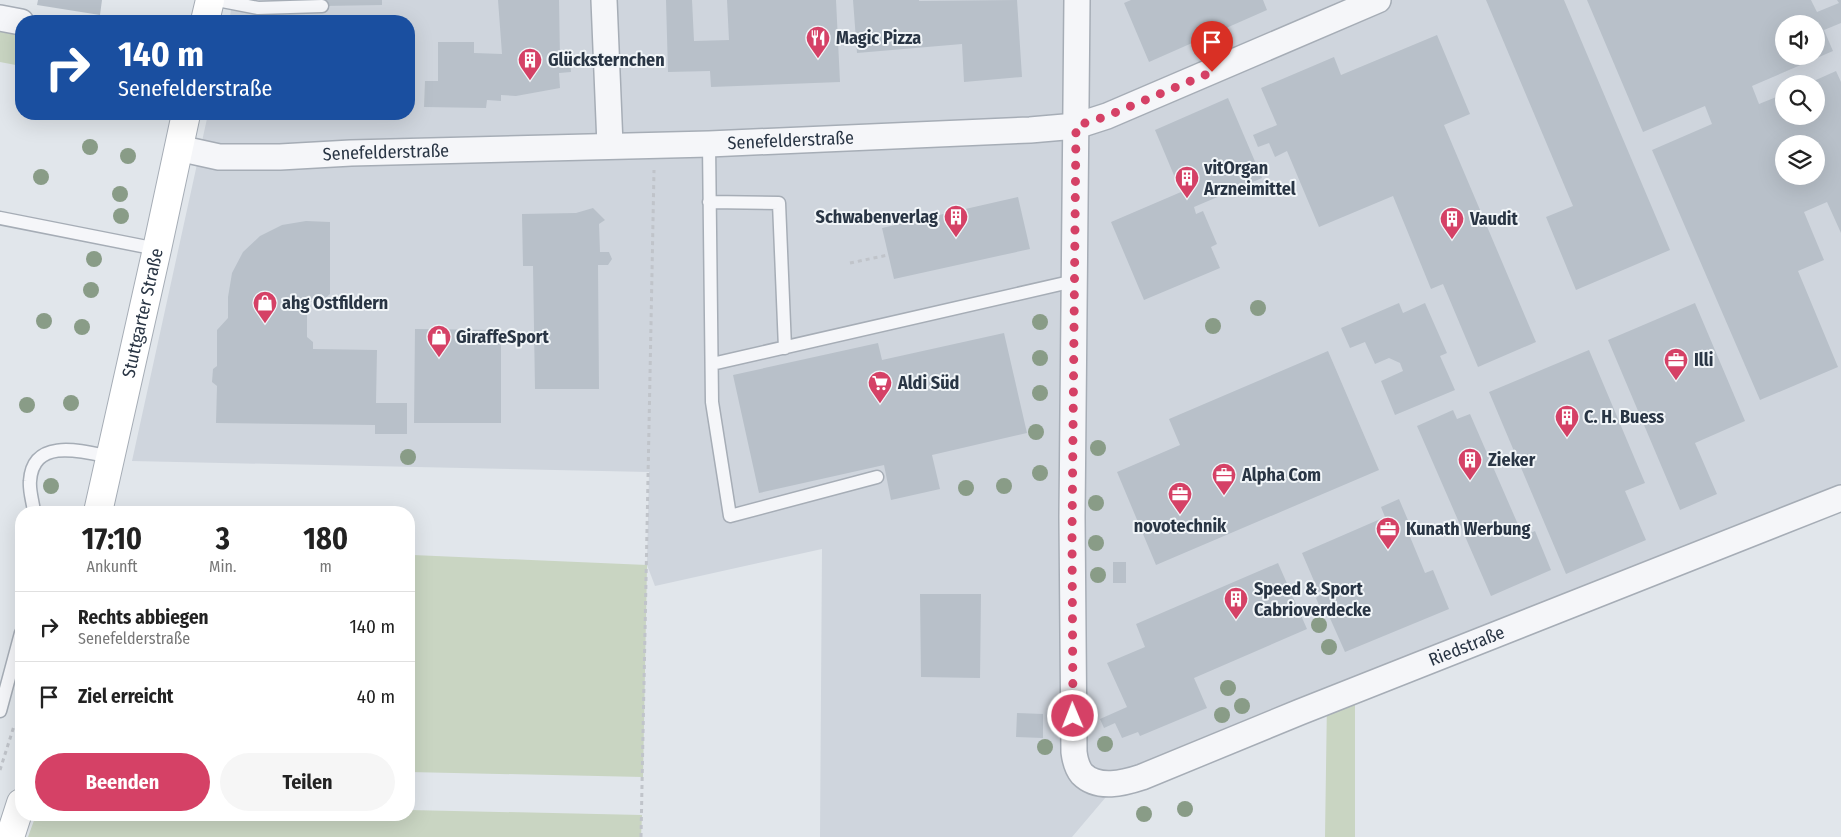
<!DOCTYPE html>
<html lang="de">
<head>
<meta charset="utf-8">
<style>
	body { margin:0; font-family:"Fira Sans Condensed",sans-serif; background:#f6f6f6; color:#222; height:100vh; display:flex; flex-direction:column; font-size:19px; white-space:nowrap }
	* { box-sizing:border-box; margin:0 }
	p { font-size:16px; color:#767676 }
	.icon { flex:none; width:28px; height:28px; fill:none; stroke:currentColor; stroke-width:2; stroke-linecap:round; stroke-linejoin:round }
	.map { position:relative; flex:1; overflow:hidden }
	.sheet { position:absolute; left:15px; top:506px; width:400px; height:315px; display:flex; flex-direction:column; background:#fff; border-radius:20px; box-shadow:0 5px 20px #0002 }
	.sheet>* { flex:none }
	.banner { position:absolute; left:15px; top:15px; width:400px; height:105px; border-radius:20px; box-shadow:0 5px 20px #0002; background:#1a4fa0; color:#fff; overflow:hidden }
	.fabs { position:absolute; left:1775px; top:15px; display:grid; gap:10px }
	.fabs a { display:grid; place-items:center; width:50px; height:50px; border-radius:50%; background:#fff; box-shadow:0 5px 20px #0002; font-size:25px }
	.pin { position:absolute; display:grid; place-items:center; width:42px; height:42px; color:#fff; margin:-51px -21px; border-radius:50% 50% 50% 0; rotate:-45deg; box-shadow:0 0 5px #0007 }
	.pin .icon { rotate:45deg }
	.me { position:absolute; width:55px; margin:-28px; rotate:359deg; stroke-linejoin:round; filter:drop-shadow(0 0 4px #0008) }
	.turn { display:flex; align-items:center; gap:18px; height:105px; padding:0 20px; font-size:22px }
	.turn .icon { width:65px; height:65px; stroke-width:2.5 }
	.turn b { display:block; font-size:35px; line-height:42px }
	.eta { display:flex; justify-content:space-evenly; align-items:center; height:85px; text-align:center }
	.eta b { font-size:30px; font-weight:700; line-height:35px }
	.primary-button { display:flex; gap:10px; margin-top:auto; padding:10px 20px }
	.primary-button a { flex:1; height:58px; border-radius:30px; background:#d54166; color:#fff; font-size:20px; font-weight:700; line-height:58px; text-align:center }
	.primary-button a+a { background:#f6f6f6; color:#222 }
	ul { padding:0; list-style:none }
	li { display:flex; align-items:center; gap:15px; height:70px; padding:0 20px; border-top:1px solid #e0e0e0 }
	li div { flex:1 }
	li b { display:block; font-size:19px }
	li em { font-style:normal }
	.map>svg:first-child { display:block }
	.built { fill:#cfd5dd; fill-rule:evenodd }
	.green { fill:#c9d5c2 }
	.building { fill:#b8c0c9; fill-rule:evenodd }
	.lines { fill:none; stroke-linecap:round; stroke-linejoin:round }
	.lane-casing { stroke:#a6adb6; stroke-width:15 }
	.street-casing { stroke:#a6adb6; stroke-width:28 }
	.secondary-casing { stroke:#a6adb6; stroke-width:30 }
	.path { stroke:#c0c4ca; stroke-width:3; stroke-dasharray:4 4; stroke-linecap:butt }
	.lane { stroke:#f5f6f9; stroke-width:12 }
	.street { stroke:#f5f6f9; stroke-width:25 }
	.secondary { stroke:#fff; stroke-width:28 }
	.tree { fill:#899c87 }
	.route { stroke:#d54166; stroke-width:9; stroke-dasharray:0 16.2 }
	.labels { text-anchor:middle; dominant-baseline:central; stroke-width:4; stroke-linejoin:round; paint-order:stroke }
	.poi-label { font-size:18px; font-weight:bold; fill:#293544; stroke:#f1f5f8; text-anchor:start }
	.street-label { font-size:18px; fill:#293544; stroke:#f1f5f8 }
</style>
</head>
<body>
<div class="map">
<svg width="1841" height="837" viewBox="0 0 1841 837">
	<rect width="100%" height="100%" fill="#e1e6eb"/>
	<path class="built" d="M233 0H1841V498L1117 784 1072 837H820L822 549 655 586 647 565 649 472 132 461 208 114H409V21H229ZM1784 24H1816V56H1784ZM1784 84H1816V116H1784ZM1784 144H1816V176H1784Z"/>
	<path class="green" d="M0 28 21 32V66L0 62Z
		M413 555 647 565 643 777 409 772V682Z
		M1355 690V837H1325L1327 701Z
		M409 810 642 815 641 837H28L36 815H409Z"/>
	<path class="building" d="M38 0H102L100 15 37 5Z
		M298 0H382V5L322 6Z
		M498 0H559L560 59 570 58 571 72 559 73 560 88 516 96 501 95V101L487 100 486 108 424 107 425 81H438V42H474V53L502 54Z
		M666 0H692L694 41 729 40 727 0H836L840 82 711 87 710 71 668 72Z
		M853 0H919V1L1017 0 1022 77 964 82 962 44 857 53Z
		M1131 0H1263L1267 10 1149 62 1124 3Z
		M1486 0H1564L1670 250 1576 290 1546 217 1573 206Z
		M1587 0H1811L1817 12 1839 3 1837 0H1841V23L1824 30 1833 51 1752 86 1759 104 1784 94V116H1816V84H1807L1836 71 1841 82V233L1827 202 1804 212 1824 260 1798 271 1838 367 1760 400 1652 150 1712 124 1705 106 1643 132ZM1784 24H1816V56H1784ZM1784 144H1816V176H1784Z
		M1437 35 1470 114 1444 125 1536 342 1478 367 1443 284 1431 289 1393 196 1319 227 1287 151 1275 157 1269 143 1258 147 1253 135 1277 125 1261 88 1334 57 1341 75Z
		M1228 98 1262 178 1194 207 1196 214 1203 211 1217 244 1211 247 1220 268 1144 300 1111 222 1181 192 1155 130Z
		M1018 197 1030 249 894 279 882 228Z
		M593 208 605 220 599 224 600 252H609L612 259 608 265H598L599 389H535L533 266H523L522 214 576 213Z
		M306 221 330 222V294L321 302H307V337L313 342V349L377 350 376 403H407V434H375V425L216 423 217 386 212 382 213 369 217 366V330L228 318V297L232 273 243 252 260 236 282 225Z
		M1399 303 1403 313 1425 303 1447 353 1440 356 1455 390 1395 415 1381 381 1403 371 1400 363 1389 358 1375 364 1365 342 1350 348 1341 328Z
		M1695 303 1745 421 1695 443 1717 494 1680 510 1608 340Z
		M415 329 501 330V423H414Z
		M1004 333 1027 433 932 455 940 489 891 500 884 465 759 493 733 375 878 343 882 360Z
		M1589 350 1645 483 1625 491 1646 540 1566 574 1489 392Z
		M1328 351 1379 470 1156 565 1117 472 1180 445 1169 419Z
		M1453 410 1457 419 1470 414 1523 536 1535 531 1551 570 1491 596 1417 426Z
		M1399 499 1410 525 1406 527 1425 573 1433 570 1449 609 1345 652 1329 616 1324 617 1316 598 1320 595 1302 553 1385 517 1381 507Z
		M1113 562H1126V583H1113Z
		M1278 563 1307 629 1194 678 1207 708 1140 736 1138 732 1122 738 1115 723 1104 728 1100 719 1127 707 1107 663 1145 647 1136 624Z
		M920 594H981L980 678 921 677Z
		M1017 713 1043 714V738L1016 737Z"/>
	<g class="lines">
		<defs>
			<path id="lane" d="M217 0 258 8 322 6
				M709 144 712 402 730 516 877 477
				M709 202 779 203 785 348
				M0 218 157 249
				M712 364 1074 281
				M34 512C33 502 29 491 30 481 33 437 82 451 110 457
				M0 711 21 633"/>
			<g id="street">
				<path d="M604 0 610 145"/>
				<path id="s1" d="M1077 0 1072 517 1074 752C1075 760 1077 768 1082 774 1098 790 1124 783 1142 777L1300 712 1841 498"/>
				<path d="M0 18 21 22"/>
				<path id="s2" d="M178 148 219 157H280L351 153 709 144 1030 130 1076 126 1107 116 1378 0"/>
			</g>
			<g id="secondary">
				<path d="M205 21 210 0"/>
				<path id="s3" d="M98 512 157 249 186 114"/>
				<path d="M10 837 21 803"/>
			</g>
		</defs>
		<use href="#lane" class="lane-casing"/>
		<use href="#street" class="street-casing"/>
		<use href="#secondary" class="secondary-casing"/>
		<path class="path" d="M850 263 888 255
			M0 770 14 726
			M641 837 654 170"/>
		<use href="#lane" class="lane"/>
		<use href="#street" class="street"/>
		<use href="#secondary" class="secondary"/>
	</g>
	<g class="tree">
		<circle cx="90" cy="147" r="8"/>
		<circle cx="128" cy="156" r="8"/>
		<circle cx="41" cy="177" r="8"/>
		<circle cx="120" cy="194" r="8"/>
		<circle cx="121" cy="216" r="8"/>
		<circle cx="94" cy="259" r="8"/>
		<circle cx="91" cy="290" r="8"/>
		<circle cx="1258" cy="308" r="8"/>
		<circle cx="44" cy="321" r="8"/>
		<circle cx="1040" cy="322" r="8"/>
		<circle cx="1213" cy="326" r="8"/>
		<circle cx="82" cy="327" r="8"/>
		<circle cx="1040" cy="358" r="8"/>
		<circle cx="1040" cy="393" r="8"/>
		<circle cx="71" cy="403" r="8"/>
		<circle cx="27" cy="405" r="8"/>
		<circle cx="1036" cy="432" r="8"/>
		<circle cx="1098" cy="448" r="8"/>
		<circle cx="408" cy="457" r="8"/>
		<circle cx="1040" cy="473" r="8"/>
		<circle cx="51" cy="486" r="8"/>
		<circle cx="1004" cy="486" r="8"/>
		<circle cx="966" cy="488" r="8"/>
		<circle cx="1096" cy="503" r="8"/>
		<circle cx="1096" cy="543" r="8"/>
		<circle cx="1098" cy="575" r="8"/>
		<circle cx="1319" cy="625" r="8"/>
		<circle cx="1329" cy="647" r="8"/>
		<circle cx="1228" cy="688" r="8"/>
		<circle cx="1242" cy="706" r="8"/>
		<circle cx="1222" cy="715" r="8"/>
		<circle cx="1105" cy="744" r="8"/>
		<circle cx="1045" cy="747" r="8"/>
		<circle cx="1185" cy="809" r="8"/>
		<circle cx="1144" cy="814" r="8"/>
	</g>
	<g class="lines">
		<path class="route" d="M1073 716 1072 535 1076 126 1107 116 1212 72"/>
	</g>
	<defs>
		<symbol id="restaurant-pin" viewBox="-11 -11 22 30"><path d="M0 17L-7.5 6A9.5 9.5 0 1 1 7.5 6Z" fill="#d54166" stroke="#f1f5f8"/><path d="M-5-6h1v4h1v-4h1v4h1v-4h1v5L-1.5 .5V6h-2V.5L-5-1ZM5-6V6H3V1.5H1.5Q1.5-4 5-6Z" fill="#fff"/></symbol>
		<symbol id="building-pin" viewBox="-11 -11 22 30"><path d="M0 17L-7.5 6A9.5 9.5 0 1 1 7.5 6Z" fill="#d54166" stroke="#f1f5f8"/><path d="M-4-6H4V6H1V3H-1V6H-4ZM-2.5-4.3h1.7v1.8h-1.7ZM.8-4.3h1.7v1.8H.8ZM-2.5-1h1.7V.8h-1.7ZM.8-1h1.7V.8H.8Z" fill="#fff"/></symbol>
		<symbol id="shop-pin" viewBox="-11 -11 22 30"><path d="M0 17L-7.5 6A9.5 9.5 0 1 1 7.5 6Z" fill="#d54166" stroke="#f1f5f8"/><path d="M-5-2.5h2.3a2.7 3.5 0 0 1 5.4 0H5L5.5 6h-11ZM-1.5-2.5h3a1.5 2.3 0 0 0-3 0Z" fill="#fff"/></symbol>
		<symbol id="office-pin" viewBox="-11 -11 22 30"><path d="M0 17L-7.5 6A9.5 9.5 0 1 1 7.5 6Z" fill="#d54166" stroke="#f1f5f8"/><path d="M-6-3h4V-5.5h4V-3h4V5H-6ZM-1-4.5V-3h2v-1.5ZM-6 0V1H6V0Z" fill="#fff"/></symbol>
		<symbol id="supermarket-pin" viewBox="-11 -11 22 30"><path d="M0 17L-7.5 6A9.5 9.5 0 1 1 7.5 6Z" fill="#d54166" stroke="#f1f5f8"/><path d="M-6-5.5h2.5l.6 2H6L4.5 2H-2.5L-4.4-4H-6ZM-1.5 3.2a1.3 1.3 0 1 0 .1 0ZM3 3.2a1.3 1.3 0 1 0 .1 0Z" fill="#fff"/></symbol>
	</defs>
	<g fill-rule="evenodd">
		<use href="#restaurant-pin" x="804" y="24" width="28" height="38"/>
		<use href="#building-pin" x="516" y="46" width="28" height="38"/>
		<use href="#building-pin" x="1173" y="164" width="28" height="38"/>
		<use href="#building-pin" x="942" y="203" width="28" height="38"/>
		<use href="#building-pin" x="1438" y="205" width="28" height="38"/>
		<use href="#shop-pin" x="251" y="289" width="28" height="38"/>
		<use href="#shop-pin" x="425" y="323" width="28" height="38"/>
		<use href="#office-pin" x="1662" y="346" width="28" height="38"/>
		<use href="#supermarket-pin" x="866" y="369" width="28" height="38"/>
		<use href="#building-pin" x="1553" y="403" width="28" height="38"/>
		<use href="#building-pin" x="1456" y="446" width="28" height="38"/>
		<use href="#office-pin" x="1210" y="461" width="28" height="38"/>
		<use href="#office-pin" x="1166" y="480" width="28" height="38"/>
		<use href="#office-pin" x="1374" y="515" width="28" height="38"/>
		<use href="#building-pin" x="1222" y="585" width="28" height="38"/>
	</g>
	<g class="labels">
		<g class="poi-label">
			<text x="836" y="38">Magic Pizza</text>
			<text x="548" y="60">Glücksternchen</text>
			<text x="1204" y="168">vitOrgan<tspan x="1204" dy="21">Arzneimittel</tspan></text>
			<text x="938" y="217" text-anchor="end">Schwabenverlag</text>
			<text x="1470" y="219">Vaudit</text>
			<text x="282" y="303">ahg Ostfildern</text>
			<text x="456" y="337">GiraffeSport</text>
			<text x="1694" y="360">Illi</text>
			<text x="898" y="383">Aldi Süd</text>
			<text x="1584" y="417">C. H. Buess</text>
			<text x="1488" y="460">Zieker</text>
			<text x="1242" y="475">Alpha Com</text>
			<text x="1180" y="526" text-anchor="middle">novotechnik</text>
			<text x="1406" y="529">Kunath Werbung</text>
			<text x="1254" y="589">Speed &amp; Sport<tspan x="1254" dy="21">Cabrioverdecke</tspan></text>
		</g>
		<g class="street-label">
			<text stroke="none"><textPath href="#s2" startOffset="614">Senefelderstraße</textPath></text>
			<text stroke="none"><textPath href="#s2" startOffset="209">Senefelderstraße</textPath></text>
			<text stroke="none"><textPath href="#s3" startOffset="204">Stuttgarter Straße</textPath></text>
			<text stroke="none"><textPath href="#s1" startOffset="1189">Riedstraße</textPath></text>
		</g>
	</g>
</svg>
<div class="fabs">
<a><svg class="icon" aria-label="sound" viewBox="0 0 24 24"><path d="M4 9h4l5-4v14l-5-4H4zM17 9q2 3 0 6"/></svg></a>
<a><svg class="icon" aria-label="search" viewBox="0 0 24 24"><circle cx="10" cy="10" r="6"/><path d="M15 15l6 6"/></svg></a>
<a><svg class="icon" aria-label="layers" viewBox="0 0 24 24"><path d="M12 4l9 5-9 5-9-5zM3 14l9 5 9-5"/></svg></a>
</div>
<div class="pin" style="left:1212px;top:72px;background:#d93025"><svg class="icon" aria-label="arrive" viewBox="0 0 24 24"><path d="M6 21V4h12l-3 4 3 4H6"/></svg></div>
<svg class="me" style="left:1073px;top:716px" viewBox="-20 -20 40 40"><circle r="17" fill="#d54166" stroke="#fff" stroke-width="3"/><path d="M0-11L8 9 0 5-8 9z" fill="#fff"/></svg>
<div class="banner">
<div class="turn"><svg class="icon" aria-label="right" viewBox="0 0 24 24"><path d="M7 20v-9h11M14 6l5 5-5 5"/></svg><div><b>140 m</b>Senefelderstraße</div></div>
</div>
<section class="sheet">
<div class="eta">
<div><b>17:10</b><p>Ankunft</p></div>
<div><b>3</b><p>Min.</p></div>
<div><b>180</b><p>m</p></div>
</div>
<ul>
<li><svg class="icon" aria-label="right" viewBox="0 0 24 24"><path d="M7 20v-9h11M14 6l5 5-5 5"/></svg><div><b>Rechts abbiegen</b><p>Senefelderstraße</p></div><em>140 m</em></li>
<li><svg class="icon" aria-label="arrive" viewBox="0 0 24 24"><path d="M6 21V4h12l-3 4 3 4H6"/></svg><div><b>Ziel erreicht</b></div><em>40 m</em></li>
</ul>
<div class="primary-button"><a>Beenden</a><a>Teilen</a></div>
</section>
</div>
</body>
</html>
